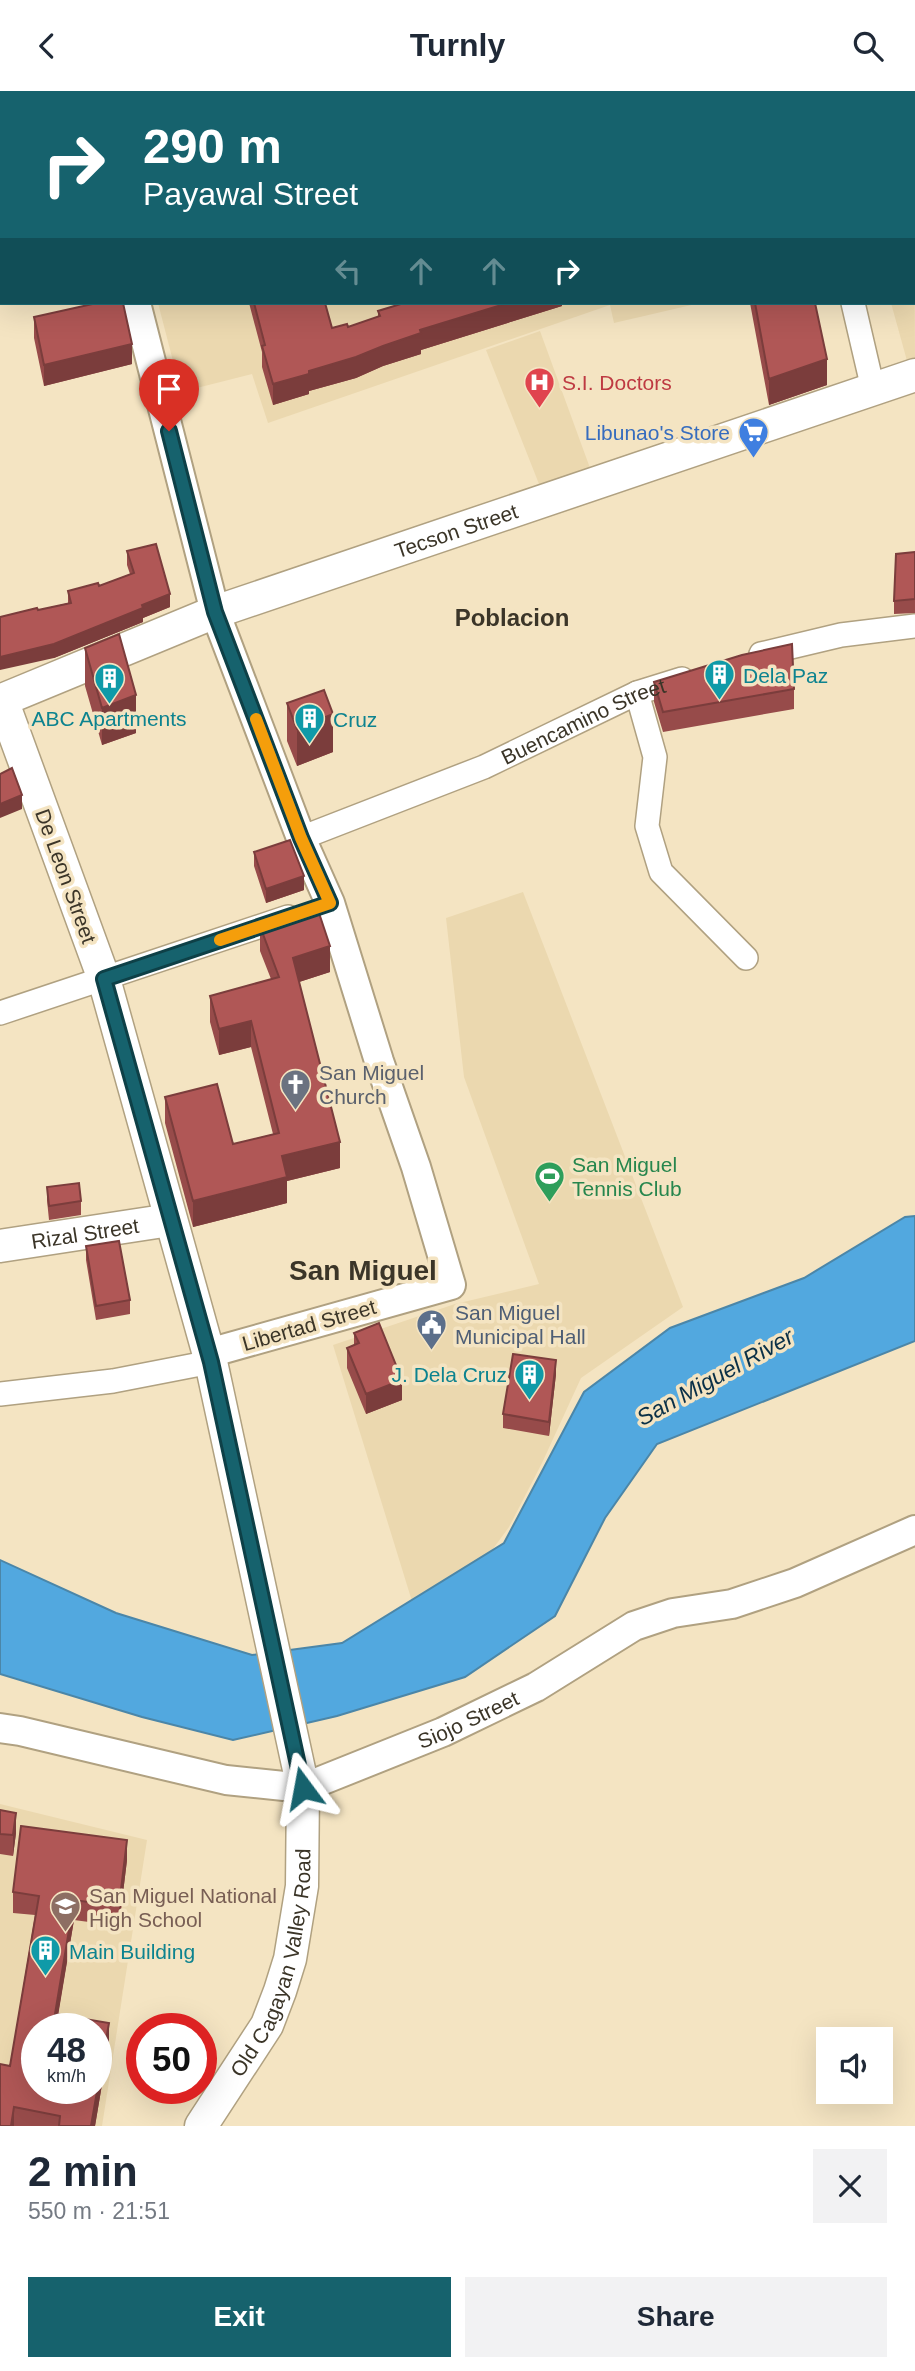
<!DOCTYPE html>
<html lang="en">
<head>
<meta charset="utf-8">
<style>
	body { margin:0; font-family:Arial,sans-serif; background:#f2f2f3; color:#1f2937; height:100vh; display:flex; flex-direction:column; font-size:26px; white-space:nowrap }
	* { box-sizing:border-box; margin:0 }
	p { font-size:23px; color:#747a83 }
	.icon { flex:none; width:38px; height:38px; fill:none; stroke:currentColor; stroke-width:2; stroke-linecap:round; stroke-linejoin:round }
	.map { position:relative; height:2035px; overflow:hidden }
	.drawer { display:flex; flex-direction:column; background:#fff; flex:1 }
	.drawer>* { flex:none }
	.top-card { position:absolute; left:0px; top:0px; width:915px; height:214px; box-shadow:0 7px 28px #0002; background:#16626d; color:#fff; overflow:hidden }
	.controls { position:absolute; left:816px; top:1936px; display:grid; gap:14px }
	.controls a { display:grid; place-items:center; width:77px; height:77px; border-radius:0px; background:#fff; box-shadow:0 7px 28px #0002; font-size:35px }
	.speed { position:absolute; left:21px; top:1922px; display:flex; gap:14px; font-size:35px; font-weight:700; text-align:center }
	.speed>* { display:grid; place-content:center; width:91px; height:91px; border-radius:50%; background:#fff; box-shadow:0 7px 28px #0002; line-height:1 }
	.speed small { font-size:18px; font-weight:400 }
	.speed .limit { border:10px solid #d22; background:#fff; color:#111 }
	.pin { position:absolute; display:grid; place-items:center; width:60px; height:60px; color:#fff; margin:-72px -30px; border-radius:50% 50% 50% 0; rotate:-45deg; box-shadow:0 0 7px #0007 }
	.pin .icon { rotate:45deg }
	.me { position:absolute; width:77px; margin:-38px; rotate:347deg; stroke-linejoin:round; filter:drop-shadow(0 0 5px #0008) }
	.turn { display:flex; align-items:center; gap:24px; height:147px; padding:0 28px; font-size:32px }
	.turn .icon { width:91px; height:91px; stroke-width:2.5 }
	.turn b { display:block; font-size:49px; line-height:60px }
	.lanes { display:flex; align-items:center; height:66px; padding:0 28px; background:#0003; justify-content:center; gap:35px; direction:ltr }
	.lanes .off { opacity:.35 }
	.round { display:grid; place-items:center; flex:none; width:74px; height:74px; border-radius:0px; background:#f2f2f3 }
	.summary { display:flex; align-items:center; justify-content:space-between; height:119px; padding:0 28px }
	h1 { font-size:42px; font-weight:600; line-height:52px }
	.cta { display:flex; gap:14px; margin-top:auto; padding:14px 28px }
	.cta a { flex:1; height:80px; border-radius:0px; background:#16626d; color:#fff; font-size:28px; font-weight:600; line-height:80px; text-align:center }
	.cta a+a { background:#f2f2f3; color:#1f2937 }
	header { display:flex; justify-content:space-between; align-items:center; height:91px; padding:0 28px; background:#fff; font-size:32px; font-weight:600 }
	.map>svg:first-child { display:block }
	.built { fill:#ebd8af; fill-rule:evenodd }
	.water { fill:#52a8df; stroke:#4b86a8; stroke-width:2 }
	.lines { fill:none; stroke-linecap:round; stroke-linejoin:round }
	.minor-casing { stroke:#b0a181; stroke-width:26 }
	.tertiary-casing { stroke:#b0a181; stroke-width:32 }
	.secondary-casing { stroke:#b0a181; stroke-width:35 }
	.minor { stroke:#fff; stroke-width:23 }
	.tertiary { stroke:#fff; stroke-width:28 }
	.secondary { stroke:#fff; stroke-width:32 }
	.wall { fill:#974b4a }
	.shaded-wall { fill:#7b3d3c }
	.building { fill:#b05756; stroke:#7b3d3c; stroke-width:2; fill-rule:evenodd }
	.route-casing { stroke:#0e4047; stroke-width:18 }
	.route { stroke:#16626d; stroke-width:12 }
	.slow { stroke:#f59e0b; stroke-width:12 }
	.labels { text-anchor:middle; dominant-baseline:central; stroke-width:7; stroke-linejoin:round; paint-order:stroke }
	.health-label { font-size:21px; fill:#be3a42; stroke:#f4e4c2; text-anchor:start }
	.shop-label { font-size:21px; fill:#366cbe; stroke:#f4e4c2; text-anchor:end }
	.street-label { font-size:21px; fill:#3b3528; stroke:#f4e4c2 }
	.culture-label { font-size:21px; fill:#0d838f; stroke:#f4e4c2; text-anchor:start }
	.worship-label { font-size:21px; fill:#5b616d; stroke:#f4e4c2; text-anchor:start }
	.leisure-label { font-size:21px; fill:#27864d; stroke:#f4e4c2; text-anchor:start }
	.service-label { font-size:21px; fill:#4e5e75; stroke:#f4e4c2; text-anchor:start }
	.education-label { font-size:21px; fill:#785e54; stroke:#f4e4c2; text-anchor:start }
	.water-label { font-size:23px; font-style:italic; fill:#0a3047; stroke:#f4e4c2 }
	.quarter-label { font-size:24px; font-weight:bold; fill:#3b3528; stroke:#f4e4c2 }
	.district-label { font-size:28px; font-weight:bold; fill:#3b3528; stroke:#f4e4c2 }
</style>
</head>
<body>
<header><svg class="icon" aria-label="back" viewBox="0 0 24 24"><path d="M15 5l-7 7 7 7"/></svg>Turnly<svg class="icon" aria-label="search" viewBox="0 0 24 24"><circle cx="10" cy="10" r="6"/><path d="M15 15l6 6"/></svg></header>
<div class="map">
<svg width="915" height="2035" viewBox="0 0 915 2035">
	<rect width="100%" height="100%" fill="#f4e4c2"/>
	<path class="built" d="M103 0H668V2H103Z
		M914 38 915 275 909 277 891 212H914Z
		M158 212H700L614 232 610 214 268 332 252 283 181 301Z
		M540 240 590 377 539 393 486 259Z
		M523 801 683 1216 581 1287 542 1372 509 1436 479 1477 415 1520 333 1254 455 1213 539 1193 464 986 446 827Z
		M0 1713 147 1749 102 2035H0ZM37 1937H96V1997H37Z"/>
	<path class="water" d="M915 1125V1250L657 1353 605 1427 555 1525 465 1586 337 1625 233 1649 142 1626 0 1583V1469L116 1522 252 1564 342 1552 504 1452 584 1301 670 1237 804 1187 905 1126Z"/>
	<g class="lines">
		<defs>
			<g id="minor">
				<path d="M0 112H2"/>
				<path d="M853 212 873 298"/>
				<path d="M761 563 841 544 915 535"/>
				<path d="M637 602 655 666 647 735 661 781 746 867"/>
				<path id="s1" d="M301 747 484 676 637 602 682 588"/>
				<path d="M0 922 288 826"/>
				<path d="M0 1303 113 1290 211 1271"/>
			</g>
			<g id="tertiary">
				<path d="M78 0V2"/>
				<path d="M136 212 215 521 301 747 330 812 379 970 416 1076 451 1194 209 1262"/>
				<path id="s2" d="M0 1637 20 1640 226 1689 303 1697 443 1641 536 1596 634 1535 673 1522 732 1513 795 1492 915 1439"/>
			</g>
			<g id="secondary">
				<path id="s3" d="M0 1155 170 1129"/>
				<path id="s4" d="M201 2035 267 1934 280 1900 290 1868 302 1795 303 1697 211 1271 104 888 2 609 215 521 915 284"/>
			</g>
		</defs>
		<use href="#minor" class="minor-casing"/>
		<use href="#tertiary" class="tertiary-casing"/>
		<use href="#secondary" class="secondary-casing"/>
		<use href="#minor" class="minor"/>
		<use href="#tertiary" class="tertiary"/>
		<use href="#secondary" class="secondary"/>
	</g>
	<path class="wall" d="M2 26V98H0V27Z
		M249 212H325L332 237 348 236 378 226V220L562 212V215L421 259V263L383 275 356 287 309 300V303L273 314 262 276V261Z
		M750 212H815L827 294 769 314Z
		M34 226 132 273 44 295 34 247Z
		M127 460 170 516 143 527V531L54 567 38 519 68 512V500L99 495 130 483 127 474Z
		M915 461V522L894 523V510Z
		M85 557 136 642 102 654 85 595Z
		M654 591 794 598V618L663 641 654 611Z
		M287 612 333 661 297 675 287 650Z
		M254 761 304 799 266 812 254 775Z
		M260 835 330 881 299 891 340 1077 287 1090V1112L193 1136 165 1032V1006L233 1053 273 1043 251 956 219 964 210 931V905L271 888 260 860Z
		M47 1096 81 1110V1124L49 1129 47 1109Z
		M86 1155 130 1209V1223L96 1229 86 1169Z
		M354 1242 402 1309 366 1323 347 1277V1257L354 1254Z
		M556 1283 549 1345 503 1337V1323Z
		M0 1719 16 1742 13 1765 0 1763Z
		M127 1769 119 1835 74 1829 58 1923 109 1952 95 2035H0L35 1824 13 1822V1801Z"/>
	<path class="shaded-wall" d="M108 0H150L144 2H108Z
		M0 176H2V192L0 193Z
		M508 212H562V215L421 259V263L383 275 356 287 309 300V303L273 314V293L420 239Z
		M132 253V273L44 295V274Z
		M827 268V294L769 314V288Z
		M170 503V516L143 527V531L54 567 0 579V566Z
		M136 604V642L102 654V617Z
		M333 623V661L297 675V638Z
		M22 704V718L0 727V713Z
		M304 785V799L266 812V798Z
		M330 855V881L293 893V867Z
		M251 930V956L219 964V938Z
		M340 1051V1077L287 1090V1112L193 1136V1110L282 1065Z
		M556 1269V1283L549 1345V1331Z
		M402 1289V1309L366 1323V1303Z
		M16 1722V1742L13 1765V1744Z
		M127 1749V1769L119 1835V1815Z
		M74 1809V1829L56 1937 55 1923Z
		M109 1932V1952L95 2035H91Z
		M14 2016V2035H11Z"/>
	<path class="building" d="M232 0H288L289 2H233Z
		M569 0H592V2H569Z
		M2 26V67L0 68V27Z
		M0 113H2V176H0Z
		M97 212H123L132 253 44 274 34 226Z
		M254 212H325L332 237 347 233 348 236 380 225 378 220 404 212H508L420 239 421 242 383 255 356 266 309 280V283L273 293 262 255 265 254Z
		M755 212H815L827 268 769 288Z
		M156 453 170 503 142 514 143 517 54 553 0 566V526L37 517 38 519 71 512 68 500 98 492 99 495 134 482 127 460Z
		M915 461V508L894 510 896 463Z
		M119 543 136 604 102 617 85 557Z
		M792 553 794 598 663 621 654 591 742 564Z
		M324 599 333 623 297 638 287 612Z
		M12 677 22 704 0 713V683Z
		M290 749 304 785 266 798 254 761Z
		M317 816 330 855 293 867 340 1051 282 1065 287 1086 193 1110 165 1006 217 993 233 1053 279 1042 251 930 219 938 210 905 279 886 260 835Z
		M79 1092 81 1110 49 1115 47 1096Z
		M119 1150 130 1209 96 1215 86 1155Z
		M379 1232 402 1289 366 1303 347 1257 359 1252 354 1242Z
		M513 1263 556 1269 549 1331 503 1323Z
		M0 1719 16 1722 13 1744 0 1743Z
		M21 1735 127 1749 119 1815 74 1809 55 1923 109 1932 91 2035H59L60 2025 14 2016 11 2035H0V1973L10 1975 39 1805 13 1801ZM37 1937H96V1997H37Z"/>
	<g class="lines">
		<defs>
			<path id="route" d="M169 340 215 521 301 747 330 812 104 888 211 1271 303 1697"/>
		</defs>
		<use href="#route" class="route-casing"/>
		<use href="#route" class="route"/>
		<path class="slow" d="M220 849 330 812 301 747 256 628"/>
	</g>
	<defs>
		<symbol id="hospital-pin" viewBox="-11 -11 22 30"><path d="M0 17L-7.5 6A9.5 9.5 0 1 1 7.5 6Z" fill="#e0444e" stroke="#f4e4c2"/><path d="M-5-5h3v3.5h4V-5h3V5h-3V1.5h-4V5h-3Z" fill="#fff"/></symbol>
		<symbol id="supermarket-pin" viewBox="-11 -11 22 30"><path d="M0 17L-7.5 6A9.5 9.5 0 1 1 7.5 6Z" fill="#3f7fe0" stroke="#f4e4c2"/><path d="M-6-5.5h2.5l.6 2H6L4.5 2H-2.5L-4.4-4H-6ZM-1.5 3.2a1.3 1.3 0 1 0 .1 0ZM3 3.2a1.3 1.3 0 1 0 .1 0Z" fill="#fff"/></symbol>
		<symbol id="building-pin" viewBox="-11 -11 22 30"><path d="M0 17L-7.5 6A9.5 9.5 0 1 1 7.5 6Z" fill="#0f9aa8" stroke="#f4e4c2"/><path d="M-4-6H4V6H1V3H-1V6H-4ZM-2.5-4.3h1.7v1.8h-1.7ZM.8-4.3h1.7v1.8H.8ZM-2.5-1h1.7V.8h-1.7ZM.8-1h1.7V.8H.8Z" fill="#fff"/></symbol>
		<symbol id="church-pin" viewBox="-11 -11 22 30"><path d="M0 17L-7.5 6A9.5 9.5 0 1 1 7.5 6Z" fill="#6b7280" stroke="#f4e4c2"/><path d="M-1.2-6h2.4v3.5h3.3v2.4h-3.3V6h-2.4V-.1h-3.3v-2.4h3.3Z" fill="#fff"/></symbol>
		<symbol id="stadium-pin" viewBox="-11 -11 22 30"><path d="M0 17L-7.5 6A9.5 9.5 0 1 1 7.5 6Z" fill="#2e9e5b" stroke="#f4e4c2"/><path d="M0-5a6.5 5 0 1 0 0 10a6.5 5 0 1 0 0-10ZM-3.5-1.8h7v3.6h-7Z" fill="#fff"/></symbol>
		<symbol id="civic-pin" viewBox="-11 -11 22 30"><path d="M0 17L-7.5 6A9.5 9.5 0 1 1 7.5 6Z" fill="#5c6f8a" stroke="#f4e4c2"/><path d="M-.6-6.5H3V-4.5H.6V-3L4-1V1h2V6H-6V1h2V-1L-.6-3ZM-1.2 2.5V6h2.4V2.5Z" fill="#fff"/></symbol>
		<symbol id="school-pin" viewBox="-11 -11 22 30"><path d="M0 17L-7.5 6A9.5 9.5 0 1 1 7.5 6Z" fill="#8d6e63" stroke="#f4e4c2"/><path d="M0-5L7-2L0 1L-7-2ZM-4 1L0 2.5L4 1V4Q0 6-4 4Z" fill="#fff"/></symbol>
	</defs>
	<g fill-rule="evenodd">
		<use href="#hospital-pin" x="522" y="274" width="35" height="47"/>
		<use href="#supermarket-pin" x="736" y="324" width="35" height="47"/>
		<use href="#building-pin" x="702" y="566" width="35" height="47"/>
		<use href="#building-pin" x="92" y="570" width="35" height="47"/>
		<use href="#building-pin" x="292" y="610" width="35" height="47"/>
		<use href="#church-pin" x="278" y="976" width="35" height="47"/>
		<use href="#stadium-pin" x="532" y="1068" width="35" height="47"/>
		<use href="#civic-pin" x="414" y="1216" width="35" height="47"/>
		<use href="#building-pin" x="512" y="1266" width="35" height="47"/>
		<use href="#school-pin" x="48" y="1798" width="35" height="47"/>
		<use href="#building-pin" x="28" y="1842" width="35" height="47"/>
	</g>
	<g class="labels">
		<g class="health-label">
			<text x="562" y="291">S.I. Doctors</text>
		</g>
		<g class="shop-label">
			<text x="730" y="341">Libunao's Store</text>
		</g>
		<g class="street-label">
			<text stroke="none"><textPath href="#s4" startOffset="1978">Tecson Street</textPath></text>
			<text stroke="none"><textPath href="#s1" startOffset="306">Buencamino Street</textPath></text>
			<text transform="translate(66 785) rotate(70)">De Leon Street</text>
			<text stroke="none"><textPath href="#s3" startOffset="86">Rizal Street</textPath></text>
			<text transform="translate(309 1234) rotate(-16)">Libertad Street</text>
			<text stroke="none"><textPath href="#s2" startOffset="488">Siojo Street</textPath></text>
			<text stroke="none"><textPath href="#s4" startOffset="182">Old Cagayan Valley Road</textPath></text>
		</g>
		<g class="culture-label">
			<text x="743" y="584">Dela Paz</text>
			<text x="109" y="627" text-anchor="middle">ABC Apartments</text>
			<text x="333" y="628">Cruz</text>
			<text x="507" y="1283" text-anchor="end">J. Dela Cruz</text>
			<text x="69" y="1860">Main Building</text>
		</g>
		<g class="worship-label">
			<text x="319" y="981">San Miguel<tspan x="319" dy="24">Church</tspan></text>
		</g>
		<g class="leisure-label">
			<text x="572" y="1073">San Miguel<tspan x="572" dy="24">Tennis Club</tspan></text>
		</g>
		<g class="service-label">
			<text x="455" y="1221">San Miguel<tspan x="455" dy="24">Municipal Hall</tspan></text>
		</g>
		<g class="education-label">
			<text x="89" y="1804">San Miguel National<tspan x="89" dy="24">High School</tspan></text>
		</g>
		<g class="water-label">
			<text transform="translate(715 1286) rotate(-29)">San Miguel River</text>
		</g>
		<g class="quarter-label">
			<text x="512" y="526">Poblacion</text>
		</g>
		<g class="district-label">
			<text x="363" y="1179">San Miguel</text>
		</g>
	</g>
</svg>
<div class="controls">
<a><svg class="icon" aria-label="sound" viewBox="0 0 24 24"><path d="M4 9h4l5-4v14l-5-4H4zM17 9q2 3 0 6"/></svg></a>
</div>
<div class="speed"><div>48<small>km/h</small></div><div class="limit">50</div></div>
<div class="pin" style="left:169px;top:340px;background:#d93025"><svg class="icon" aria-label="arrive" viewBox="0 0 24 24"><path d="M6 21V4h12l-3 4 3 4H6"/></svg></div>
<svg class="me" style="left:303px;top:1697px" viewBox="-20 -20 40 40"><path d="M0-17L14 15 0 8-14 15z" fill="#16626d" stroke="#fff" stroke-width="4"/></svg>
<div class="top-card">
<div class="turn"><svg class="icon" aria-label="right" viewBox="0 0 24 24"><path d="M7 20v-9h11M14 6l5 5-5 5"/></svg><div><b>290 m</b>Payawal Street</div></div>
<div class="lanes"><svg class="icon off" aria-label="left" viewBox="0 0 24 24"><path d="M17 20v-9H6M10 6l-5 5 5 5"/></svg><svg class="icon off" aria-label="ahead" viewBox="0 0 24 24"><path d="M12 20V5M6 11l6-6 6 6"/></svg><svg class="icon off" aria-label="ahead" viewBox="0 0 24 24"><path d="M12 20V5M6 11l6-6 6 6"/></svg><svg class="icon" aria-label="right" viewBox="0 0 24 24"><path d="M7 20v-9h11M14 6l5 5-5 5"/></svg></div>
</div>
</div>
<section class="drawer">
<div class="summary"><div><h1>2 min</h1><p>550 m · 21:51</p></div><a class="round"><svg class="icon" aria-label="close" viewBox="0 0 24 24"><path d="M6 6l12 12M18 6L6 18"/></svg></a></div>
<div class="cta"><a>Exit</a><a>Share</a></div>
</section>
</body>
</html>
